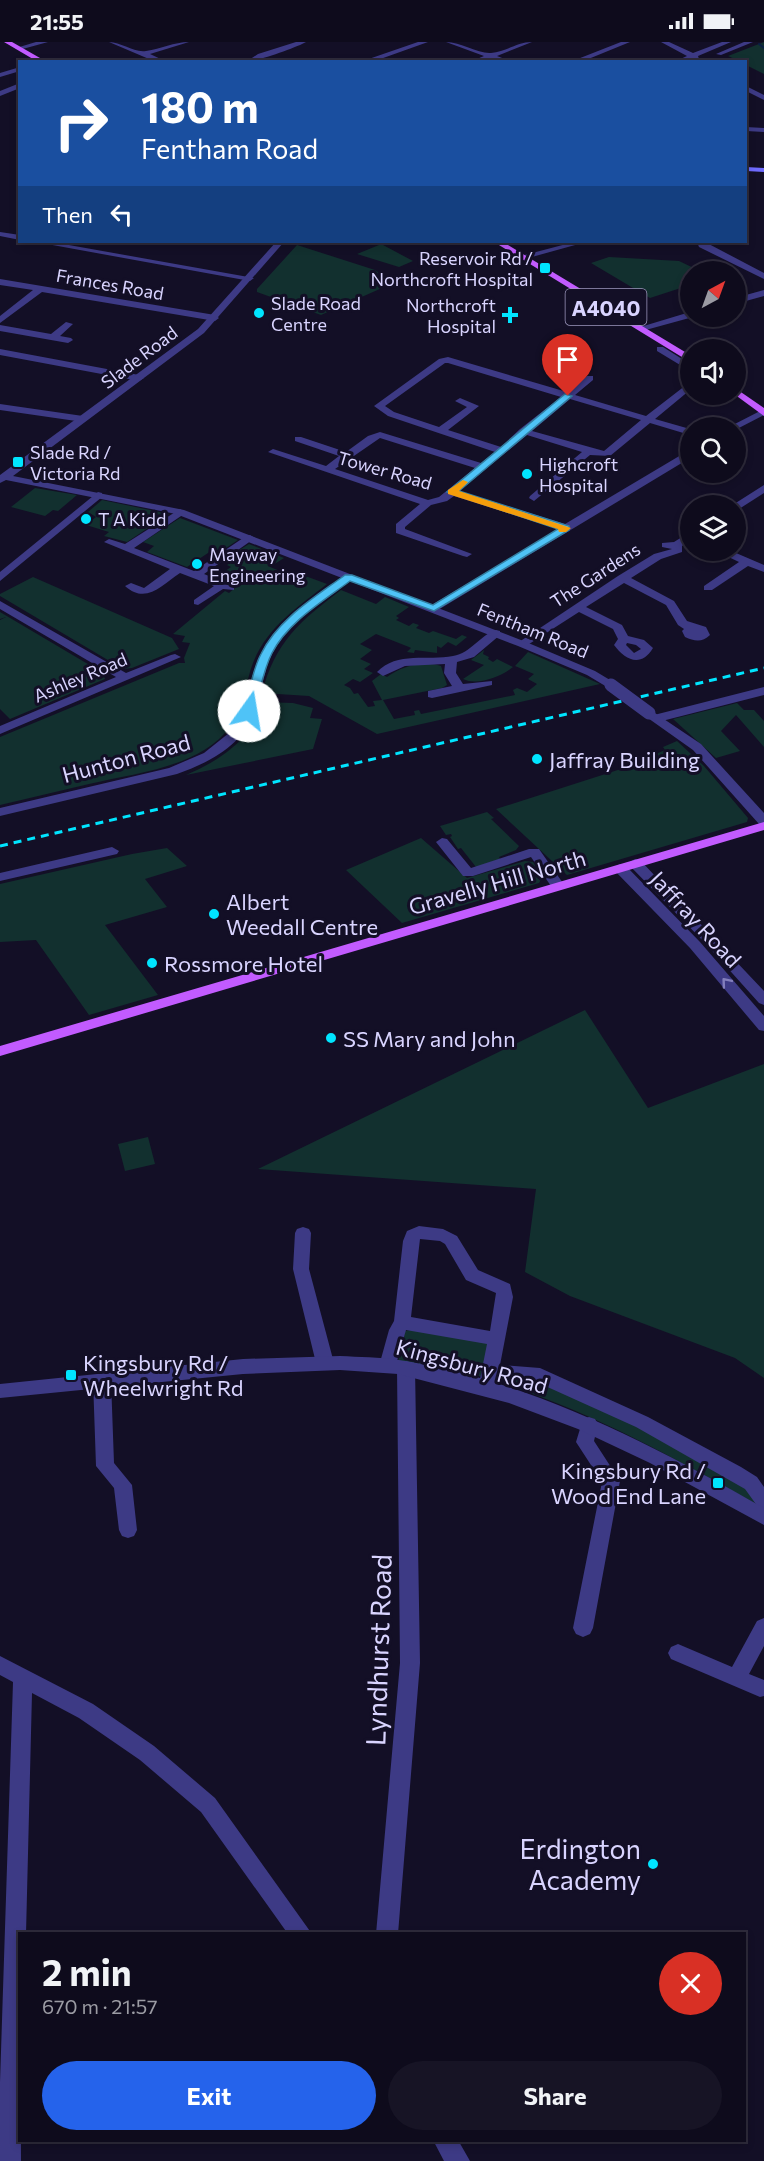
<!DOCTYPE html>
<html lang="en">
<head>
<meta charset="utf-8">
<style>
	body { margin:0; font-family:Commissioner,sans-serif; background:#171425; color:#f1f3f6; height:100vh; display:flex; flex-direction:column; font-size:22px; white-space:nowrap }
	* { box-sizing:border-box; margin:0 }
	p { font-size:20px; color:#9b9ba3 }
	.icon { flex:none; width:33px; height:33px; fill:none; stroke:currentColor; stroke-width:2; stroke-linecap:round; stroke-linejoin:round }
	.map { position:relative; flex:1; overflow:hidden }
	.drawer { position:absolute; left:18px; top:1890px; width:728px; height:210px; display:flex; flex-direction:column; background:#0e0b1c; border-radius:0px; box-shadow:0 3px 9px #0003,0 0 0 2px #2e2b3b }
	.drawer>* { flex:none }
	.hud { position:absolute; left:18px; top:18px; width:729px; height:183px; border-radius:0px; box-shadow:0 3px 9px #0003,0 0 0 2px #2e2b3b; background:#1a4fa0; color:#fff; overflow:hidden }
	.needle { width:39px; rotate:41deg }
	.controls { position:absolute; left:680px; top:219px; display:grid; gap:12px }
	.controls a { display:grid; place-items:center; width:66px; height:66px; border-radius:50%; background:#0e0b1c; box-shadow:0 3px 9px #0003,0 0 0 2px #2e2b3b; font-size:30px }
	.pin { position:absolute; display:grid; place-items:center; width:51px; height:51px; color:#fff; margin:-62px -26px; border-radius:50% 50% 50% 0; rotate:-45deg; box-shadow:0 0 6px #0007 }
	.pin .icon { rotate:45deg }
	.me { position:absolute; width:66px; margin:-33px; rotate:13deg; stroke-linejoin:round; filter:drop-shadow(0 0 4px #0008) }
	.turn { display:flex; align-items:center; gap:21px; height:126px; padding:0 24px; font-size:27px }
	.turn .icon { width:78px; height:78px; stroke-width:2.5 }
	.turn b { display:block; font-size:42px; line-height:51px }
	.then { display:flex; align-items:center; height:57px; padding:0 24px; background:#0003; gap:12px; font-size:22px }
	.round { display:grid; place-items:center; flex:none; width:63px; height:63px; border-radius:32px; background:#171425 }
	.summary { display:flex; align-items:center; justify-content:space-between; height:102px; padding:0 24px }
	h1 { font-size:36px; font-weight:700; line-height:45px }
	.action { display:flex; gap:12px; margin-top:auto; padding:12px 24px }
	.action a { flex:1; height:69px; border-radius:36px; background:#2563eb; color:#fff; font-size:24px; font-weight:700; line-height:69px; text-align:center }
	.action a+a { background:#171425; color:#f1f3f6 }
	.status { display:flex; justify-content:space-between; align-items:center; height:42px; padding:0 30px; background:#0e0b1c; direction:ltr }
	.status svg { height:16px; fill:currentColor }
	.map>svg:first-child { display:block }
	.green { fill:#12302f }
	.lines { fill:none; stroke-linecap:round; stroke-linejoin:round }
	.stream { stroke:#0a1f44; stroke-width:2 }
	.minor { fill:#3d3a85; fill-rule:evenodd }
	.tertiary { fill:#3d3a85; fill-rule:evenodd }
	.secondary { fill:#6f6bff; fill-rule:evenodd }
	.primary { fill:#c25bff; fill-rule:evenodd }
	.rail { stroke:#00e5ff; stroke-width:3; stroke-dasharray:8 6; stroke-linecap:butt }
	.tertiary-bridge { stroke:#3d3a85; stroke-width:13 }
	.oneway { stroke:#837fbc }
	.route { fill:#4fc3f7; stroke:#337fa1; stroke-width:1.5 }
	.slow { fill:#f59e0b }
	.poi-dot { fill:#00e5ff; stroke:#130f26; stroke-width:2 }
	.labels { text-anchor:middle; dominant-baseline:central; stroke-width:6; stroke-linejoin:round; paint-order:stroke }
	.far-poi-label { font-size:18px; fill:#d9d4ff; stroke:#130f26; text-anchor:start }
	.far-street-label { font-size:18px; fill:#d9d4ff; stroke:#130f26 }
	.shield { fill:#130f26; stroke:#9e99be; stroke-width:1.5 }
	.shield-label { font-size:21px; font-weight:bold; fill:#d9d4ff }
	.street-label { font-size:22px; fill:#d9d4ff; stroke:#130f26 }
	.poi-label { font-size:22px; fill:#d9d4ff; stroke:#130f26; text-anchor:start }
	.near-street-label { font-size:27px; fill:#d9d4ff; stroke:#130f26 }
	.near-poi-label { font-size:27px; fill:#d9d4ff; stroke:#130f26; text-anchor:end }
</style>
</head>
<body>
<div class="status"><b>21:55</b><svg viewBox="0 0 49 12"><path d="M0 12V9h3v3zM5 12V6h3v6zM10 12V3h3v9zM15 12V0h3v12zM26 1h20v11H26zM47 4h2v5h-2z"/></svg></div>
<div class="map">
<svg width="764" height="2119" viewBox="0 0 764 2119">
	<rect width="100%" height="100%" fill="#130f26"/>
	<path class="green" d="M764 0V32L746 23V20L739 19 728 14Z
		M297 203 375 228 389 238 382 246 321 273 257 250V247Z
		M379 203H383L413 219 399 225 357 212Z
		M609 215 679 219 700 229 690 230V243L650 256 591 221Z
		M35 446 77 453 58 469 53 468 45 474 11 465Z
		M102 458 169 472 127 500 104 494 109 490 86 483 96 475 88 470Z
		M180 476 238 498 217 512 211 509 187 525 147 510 154 504 143 500Z
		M249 502 284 516 270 525 295 535 300 532 327 542C298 565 267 585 253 621 245 642 244 667 230 685 199 726 135 731 89 742 59 749 30 756 0 763V695L179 621H185L184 616 190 601 182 600 185 594 173 592 225 549 229 551 236 545 215 536 231 525 227 523 236 517 228 515Z
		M33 535 172 596 179 607 132 626 123 627 0 554V552Z
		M341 548 376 562 385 555 409 565 396 574 399 576 396 578 409 584 413 581 419 583 416 586 429 591 433 589 456 597 462 593 467 595 456 604 448 600 441 606 437 604V611L415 608 414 611 407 610 411 606 409 605 376 592 360 602 372 608 360 617 371 622 364 627 373 631 360 640 353 637 344 643 350 646 354 652 358 651 368 665 375 664 373 659 382 658 372 639 381 632 387 635C401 624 424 618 441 624L447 643 442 646 383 658 394 677 415 673 414 669 419 668 421 672 515 653 513 648 517 646 527 650 537 642 528 637 534 632 515 624 528 610 600 642 377 692 309 654 262 651C275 600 300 579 341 548Z
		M0 570 103 631 105 637 10 677 0 667V578L6 575 0 577Z
		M484 608 483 612 489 615 488 617 493 620 497 617 513 625C501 635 477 644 463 637L484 623 471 618Z
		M260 660 293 661 313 666 310 676 322 677 313 707 186 733C219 719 254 697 260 660Z
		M737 661 744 668H754L764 679V705L736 673 721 689 740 709 716 716 673 677Z
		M677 699 704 724 748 776 747 780 567 833 496 767 649 718 647 716 665 708 663 705Z
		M487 770 494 776 491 777 519 804 516 808 499 815 500 817 476 825 461 806 458 807 450 795 452 794 451 792 446 793 440 784Z
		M421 796 467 836 525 819 533 820 543 834 539 841 402 881 346 828Z
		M167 806 187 824 145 837 167 865 105 883 158 953 89 973 36 898 0 900V842L132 812Z
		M585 968 648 1066 764 1022V1336L735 1316 570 1254 525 1230 536 1147 258 1127Z
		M148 1095 155 1122 125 1129 118 1102Z
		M416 1287 485 1299 490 1305 484 1335 398 1320 405 1289Z
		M534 1334 641 1383 744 1440 758 1463C676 1417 594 1371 504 1342L500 1336Z"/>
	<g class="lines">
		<path class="stream" d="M759 2 764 6"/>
		<path class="minor" d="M36 0H48L19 8 16 6Z
			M109 0C121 0 134 11 146 9 161 7 174 0 189 0L150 12 167 20H156Z
			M296 0H306C298 5 255 20 246 20L258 12Z
			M418 0H428L372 20H360Z
			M446 0C461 0 478 12 491 11 506 10 517 0 532 0L497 14 513 20C505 20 499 16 491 16 485 16 477 20 470 20L484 14Z
			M621 0H630L581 20H570Z
			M661 0H669L693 11 722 0H731L698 14 699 17C691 18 683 20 674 20L687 14Z
			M744 0H753L721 13 716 12Z
			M20 25V29L0 35V31Z
			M20 41V46L0 54V49Z
			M746 44 764 53V58L746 49Z
			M746 85 764 86V90L746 89Z
			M0 190 20 193V198L0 194Z
			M36 200H52L254 236 250 239Z
			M574 200H586L521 218 517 215Z
			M697 200H705L764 231V237L699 205Z
			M0 237 215 273 219 276 215 279 42 250 0 281V274L33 248 0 243Z
			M764 248V254L735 262V256Z
			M690 270V274L693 275 642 289 637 286Z
			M66 280 73 282 60 294 71 296 73 298 68 301 0 289V283L51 292Z
			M657 305H663L690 322V329L657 309Z
			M0 307 139 333 144 336 139 339 0 313Z
			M448 315 567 350 587 334H593V338L575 353 646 374 690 340V348L655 377 690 387V393L650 381 610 414 590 413 534 459 529 456 530 454 582 410 527 393 459 449 565 482 686 410 690 409V416L438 568H430V564L558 487 454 454 447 459 431 463 405 485V487L472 512 467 515 463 514 396 491V482L420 462 268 410 273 407 326 424 339 414 295 399V395H301L346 410 368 394 380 390 481 421 495 410 388 374 374 364 439 317ZM445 321H448L561 355 520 387 501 405 448 388 479 364 460 356 455 359 467 365 439 385 394 370 385 364ZM570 357 641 378 604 409 532 389ZM380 396 475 426 439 455 428 458 335 427Z
			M0 362 83 374 88 377 83 380 0 368Z
			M764 367V373L735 388V386H727Z
			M764 443V451L739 467 735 468V464H731Z
			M98 450 102 451V455L0 539V530Z
			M180 467 185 470 184 472 134 506 194 529 246 494 250 493 255 496 204 532 234 544V548L223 547 198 563 194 562V558L214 544 180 531C162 543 146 563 125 544L131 541 144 546 170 527 104 500 109 497 125 502Z
			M690 490V498L682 504V510L661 517 631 536 674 559 687 579 706 585 710 593C702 601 694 599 685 595L682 589 684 587 678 583 666 563 624 541 586 565 622 583 628 594 644 598 653 606C641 626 625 618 614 603L618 597 613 587 579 570 526 604 522 605 516 602 618 534 654 512 672 507 662 505V501L674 500ZM627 601 636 603 641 607 634 611 626 603Z
			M714 508H729L764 523V530L748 524 712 548H704V544L739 520Z
			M348 532 353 535 352 537C325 557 294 576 276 605 264 623 263 646 256 666 245 702 211 720 177 732L0 774V766L169 726 204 711 234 687 244 667 258 617 268 600 294 571Z
			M0 559 126 631 171 613 175 612 181 615 0 692V684L116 635 0 567Z
			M496 588 500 589V593L474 615 457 620 456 631 463 642 492 639V643L432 656 428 655V649L452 644 444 631 445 622 405 624 383 634 377 630C397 609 428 619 453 614 471 611 480 593 496 588Z
			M764 645V653L658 680 652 676 654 673Z
			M442 796 447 797 471 826 529 807H539L565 844 558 848 553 847 531 815 473 834H463L436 800Z
			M112 805 119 809 117 812 0 839V831Z
			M635 817 640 818 764 949V963L759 961 706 902 630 824 628 821Z
			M620 822 625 823 700 900 764 974V989L759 988 690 906 615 829 613 826Z
			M419 1184 443 1187 457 1194 478 1228 510 1242 513 1255 500 1323 540 1326 648 1375 741 1425 757 1435 764 1445V1467L758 1465 745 1447 636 1385 532 1338 497 1337 493 1352 487 1354 481 1352 478 1347 487 1302 406 1288 394 1329 388 1331 382 1329 379 1324 389 1288 394 1279 403 1199 407 1189ZM420 1197 440 1199 445 1202 466 1238 496 1251 490 1289 411 1275Z
			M303 1185 309 1187 311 1191 309 1227 334 1321 331 1326 325 1328 319 1326 316 1321 293 1227 295 1191 297 1187Z
			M406 1319 412 1321 415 1326 420 1621 398 1892H376L400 1621 397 1326 400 1321Z
			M102 1331 108 1333 111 1338 114 1421 132 1443 137 1488 134 1494 128 1496 122 1494 119 1488 114 1446 96 1424 93 1338 96 1333Z
			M589 1375 595 1377 598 1382 594 1399 620 1439 593 1586 590 1592 583 1595 576 1592 573 1586 602 1440 576 1400 583 1377Z
			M764 1576V1604L749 1632 764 1638V1654L760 1655 671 1617 668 1611 671 1605 678 1602 732 1625 757 1579Z
			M0 1614 93 1662 154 1704 215 1756 312 1892H288L201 1770 140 1718 79 1676 32 1651 26 1892H20L21 2119H0V2040L13 1640 0 1633Z
			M433 2098H458L470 2119H444Z"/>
		<path class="tertiary" d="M276 200H284L204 291 13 434 184 468 526 600 595 629 615 641V645H607L587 633 518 604 176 472 6 438 0 441V433L198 287Z
			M649 667 701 702 764 771V783L759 782 693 708 645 674V668Z
			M340 1314C359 1315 379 1315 399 1318 529 1338 651 1402 764 1466V1483L650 1421 578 1387 509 1361 398 1332 340 1328 243 1332 0 1356V1342L243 1317Z"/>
		<path class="secondary" d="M746 125 764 126V130L746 129Z"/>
		<path class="primary" d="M4 0H12L47 20H38Z
			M494 200H503L690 313V320Z
			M735 346 764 366V374L734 352Z
			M764 780V788L0 1014V1004Z"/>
		<path class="rail" d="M0 804 764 626"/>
		<path class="tertiary-bridge" d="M611 643 649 671"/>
	</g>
	<defs><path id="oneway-chevron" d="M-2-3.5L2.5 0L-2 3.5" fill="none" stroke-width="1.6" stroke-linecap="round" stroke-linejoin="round" transform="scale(1.5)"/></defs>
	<use class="oneway" href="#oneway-chevron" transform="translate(726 940) rotate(-130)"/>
	<path class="route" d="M565 352 572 354 459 449 569 484V488L434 569 350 539C322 560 288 580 272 611 263 628 260 651 254 669L253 672H245L244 669C249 651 252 629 261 612 278 577 315 555 345 533H352L433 563 558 487 447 450Z"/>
	<path class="slow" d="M463 438 468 440 459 449 571 486 566 490H559L558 487 448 452V448Z"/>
	<g class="poi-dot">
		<rect x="539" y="220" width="12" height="12" rx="3"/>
		<circle cx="259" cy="271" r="6"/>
		<path d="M507 264h6v6h6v6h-6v6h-6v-6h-6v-6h6z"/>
		<rect x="12" y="414" width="12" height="12" rx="3"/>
		<circle cx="527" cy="432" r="6"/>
		<circle cx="86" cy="477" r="6"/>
		<circle cx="197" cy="522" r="6"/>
		<circle cx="537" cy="717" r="6"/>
		<circle cx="214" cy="872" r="6"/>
		<circle cx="152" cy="921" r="6"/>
		<circle cx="331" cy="996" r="6"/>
		<rect x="65" y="1327" width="12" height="12" rx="3"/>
		<rect x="712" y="1435" width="12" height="12" rx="3"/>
		<circle cx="653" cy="1822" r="6"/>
	</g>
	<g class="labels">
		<g class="far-poi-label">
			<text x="533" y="216" text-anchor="end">Reservoir Rd /<tspan x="533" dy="21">Northcroft Hospital</tspan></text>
			<text x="271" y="261">Slade Road<tspan x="271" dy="21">Centre</tspan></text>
			<text x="496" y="263" text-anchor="end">Northcroft<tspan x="496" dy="21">Hospital</tspan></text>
			<text x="30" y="410">Slade Rd /<tspan x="30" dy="21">Victoria Rd</tspan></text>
			<text x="539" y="422">Highcroft<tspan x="539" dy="21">Hospital</tspan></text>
			<text x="98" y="477">T A Kidd</text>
			<text x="209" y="512">Mayway<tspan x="209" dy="21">Engineering</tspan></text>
		</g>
		<g class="far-street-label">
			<text transform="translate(110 242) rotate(10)">Frances Road</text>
			<text transform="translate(139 315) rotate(-37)">Slade Road</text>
			<text transform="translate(385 428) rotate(16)">Tower Road</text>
			<text transform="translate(595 533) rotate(-33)">The Gardens</text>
			<text transform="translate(533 588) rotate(22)">Fentham Road</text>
			<text transform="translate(80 635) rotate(-23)">Ashley Road</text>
		</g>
		<rect class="shield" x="565.5" y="247" width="81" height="36" rx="4.5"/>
		<g class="shield-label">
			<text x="606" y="265">A4040</text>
		</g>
		<g class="street-label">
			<text transform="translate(126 716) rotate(-15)">Hunton Road</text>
			<text transform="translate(497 840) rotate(-16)">Gravelly Hill North</text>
			<text transform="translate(696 877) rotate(47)">Jaffray Road</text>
			<text transform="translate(472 1324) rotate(15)">Kingsbury Road</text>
		</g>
		<g class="poi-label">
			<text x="549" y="717">Jaffray Building</text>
			<text x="226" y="859">Albert<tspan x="226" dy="25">Weedall Centre</tspan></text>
			<text x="164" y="921">Rossmore Hotel</text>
			<text x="343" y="996">SS Mary and John</text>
			<text x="83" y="1320">Kingsbury Rd /<tspan x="83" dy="25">Wheelwright Rd</tspan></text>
			<text x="706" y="1428" text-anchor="end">Kingsbury Rd /<tspan x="706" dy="25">Wood End Lane</tspan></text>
		</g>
		<g class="near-street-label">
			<text transform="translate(378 1608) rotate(-88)">Lyndhurst Road</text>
		</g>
		<g class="near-poi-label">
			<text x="641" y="1806">Erdington<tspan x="641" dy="31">Academy</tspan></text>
		</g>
	</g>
</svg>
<div class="controls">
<a><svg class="needle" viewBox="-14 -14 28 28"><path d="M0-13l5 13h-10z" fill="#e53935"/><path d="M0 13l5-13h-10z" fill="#9b9ba3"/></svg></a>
<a><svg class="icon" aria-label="sound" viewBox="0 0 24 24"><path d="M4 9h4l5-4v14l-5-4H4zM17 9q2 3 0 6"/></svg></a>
<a><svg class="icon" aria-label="search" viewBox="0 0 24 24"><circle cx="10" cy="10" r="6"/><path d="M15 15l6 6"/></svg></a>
<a><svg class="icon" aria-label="layers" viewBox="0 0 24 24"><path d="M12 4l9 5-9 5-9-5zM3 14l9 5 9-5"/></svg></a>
</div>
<div class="pin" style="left:568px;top:354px;background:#d93025"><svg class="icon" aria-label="arrive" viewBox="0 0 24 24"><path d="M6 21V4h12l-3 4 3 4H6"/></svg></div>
<svg class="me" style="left:249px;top:669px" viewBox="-20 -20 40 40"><circle r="19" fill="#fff"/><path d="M0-13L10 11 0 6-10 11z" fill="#4fc3f7"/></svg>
<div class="hud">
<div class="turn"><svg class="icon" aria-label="right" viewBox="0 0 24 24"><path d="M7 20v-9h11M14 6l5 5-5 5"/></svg><div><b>180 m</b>Fentham Road</div></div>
<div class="then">Then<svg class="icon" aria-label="left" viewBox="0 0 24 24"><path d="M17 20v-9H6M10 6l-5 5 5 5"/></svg></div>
</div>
<section class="drawer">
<div class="summary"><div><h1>2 min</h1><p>670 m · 21:57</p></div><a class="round" style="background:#d93025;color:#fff"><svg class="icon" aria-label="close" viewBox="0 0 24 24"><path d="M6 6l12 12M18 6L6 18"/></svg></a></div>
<div class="action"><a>Exit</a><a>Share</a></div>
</section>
</div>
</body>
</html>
